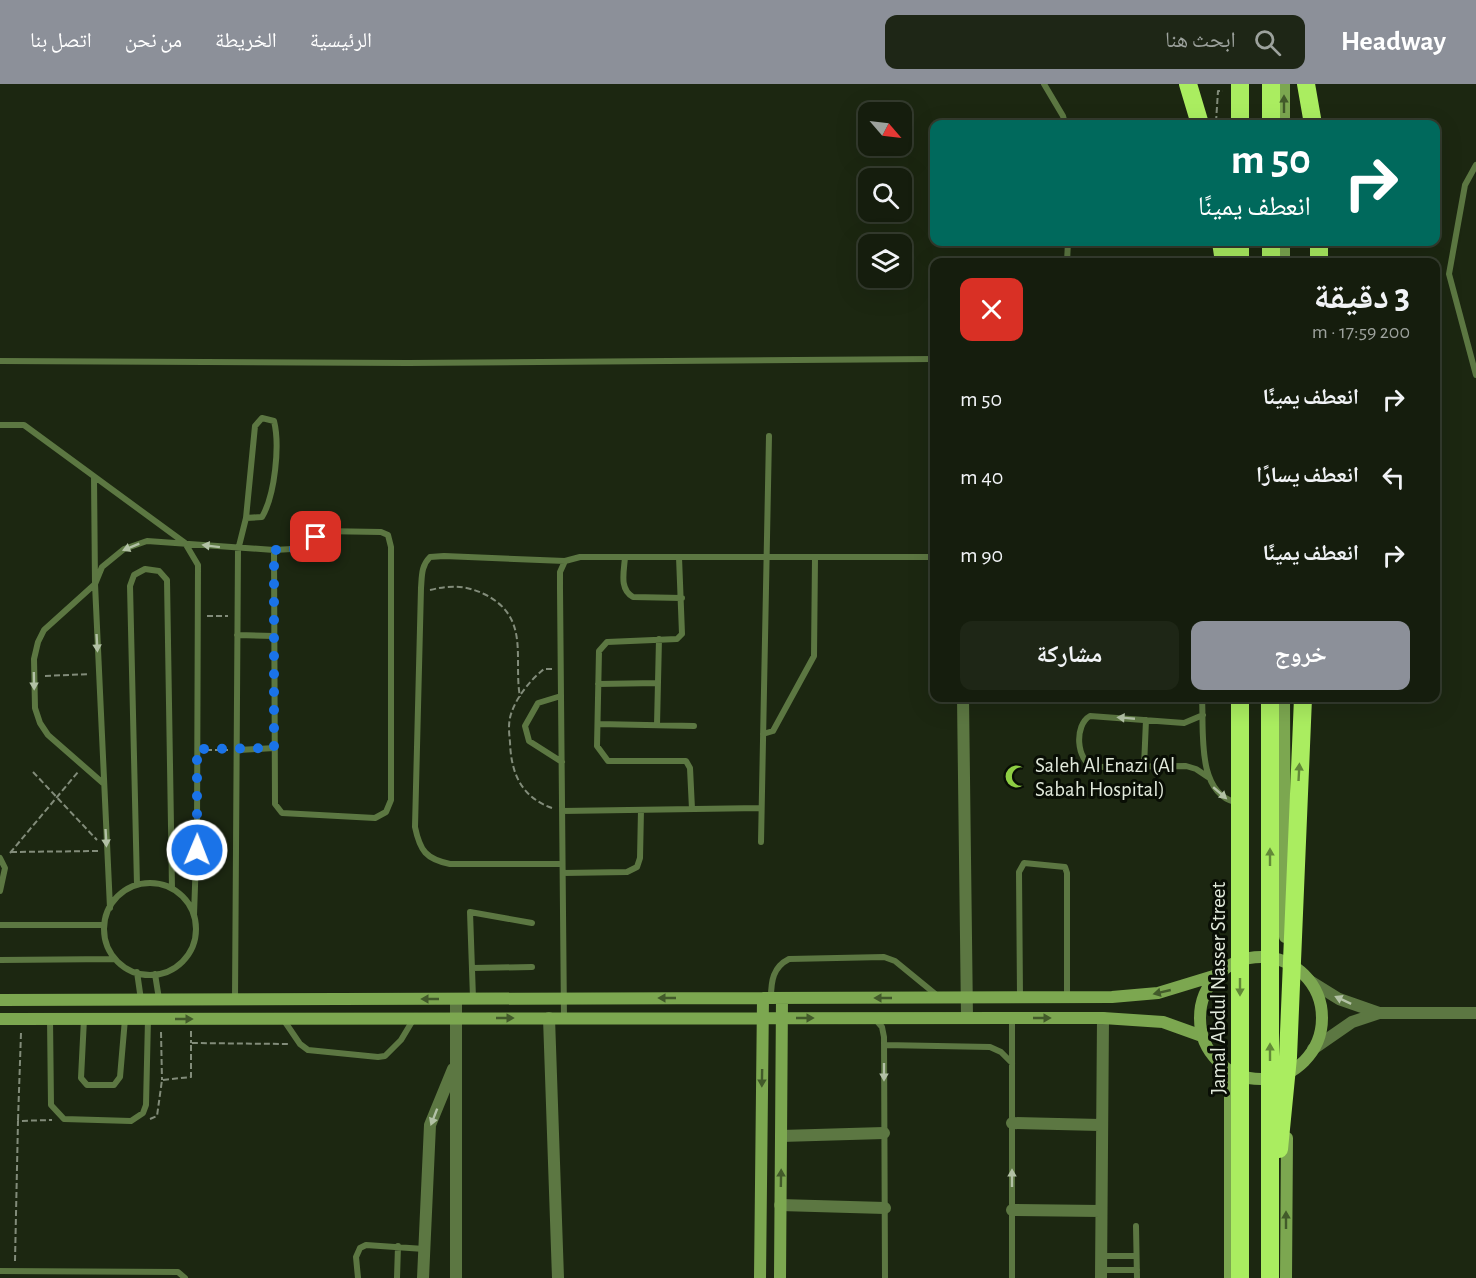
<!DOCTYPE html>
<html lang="ar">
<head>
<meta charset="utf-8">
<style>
	body { margin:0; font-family:"Alegreya Sans","Noto Naskh Arabic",sans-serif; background:#1e2616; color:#f1f3f6; direction:rtl; height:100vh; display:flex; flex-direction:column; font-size:22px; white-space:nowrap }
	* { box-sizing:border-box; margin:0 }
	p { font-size:20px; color:#9da29d }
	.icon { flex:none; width:33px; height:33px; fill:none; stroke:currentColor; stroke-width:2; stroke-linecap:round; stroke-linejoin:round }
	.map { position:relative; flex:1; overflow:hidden; direction:ltr }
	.drawer { position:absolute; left:930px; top:174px; width:510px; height:444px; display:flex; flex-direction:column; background:#151d0d; border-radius:12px; box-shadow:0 6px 24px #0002,0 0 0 2px #343b2e; direction:rtl }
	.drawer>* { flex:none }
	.guide { position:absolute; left:930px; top:36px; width:510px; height:126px; border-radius:12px; box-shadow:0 6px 24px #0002,0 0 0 2px #343b2e; direction:rtl; background:#00695c; color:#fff; overflow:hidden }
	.needle { width:39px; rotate:118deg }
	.controls { position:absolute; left:858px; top:18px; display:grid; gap:12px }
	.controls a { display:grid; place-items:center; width:54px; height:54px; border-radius:12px; background:#151d0d; box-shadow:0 6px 24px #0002,0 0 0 2px #343b2e; font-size:30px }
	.pin { position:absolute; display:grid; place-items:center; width:51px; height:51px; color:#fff; margin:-26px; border-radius:12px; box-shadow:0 3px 9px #0006 }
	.me { position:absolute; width:66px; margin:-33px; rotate:1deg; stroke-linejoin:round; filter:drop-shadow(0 0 4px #0008) }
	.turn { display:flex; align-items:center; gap:21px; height:126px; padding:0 30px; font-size:27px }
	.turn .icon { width:78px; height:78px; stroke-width:2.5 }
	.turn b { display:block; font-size:42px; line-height:51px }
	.round { display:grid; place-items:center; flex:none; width:63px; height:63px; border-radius:12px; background:#1e2616 }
	.head { display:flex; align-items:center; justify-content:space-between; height:102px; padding:0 30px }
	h1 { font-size:36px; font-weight:700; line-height:45px }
	.cta { display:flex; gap:12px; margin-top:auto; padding:12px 30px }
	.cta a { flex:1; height:69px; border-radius:12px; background:#8c9099; color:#fff; font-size:24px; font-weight:700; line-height:69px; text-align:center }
	.cta a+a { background:#1e2616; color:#f1f3f6 }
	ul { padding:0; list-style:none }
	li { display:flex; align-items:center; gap:18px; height:78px; padding:0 30px }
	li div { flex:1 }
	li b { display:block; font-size:22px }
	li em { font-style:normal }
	header { display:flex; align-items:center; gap:36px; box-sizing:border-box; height:84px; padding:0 30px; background:#8c9099; color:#fff }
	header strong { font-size:28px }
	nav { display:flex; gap:33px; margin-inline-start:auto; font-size:21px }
	.search { width:420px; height:54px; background:#1e2616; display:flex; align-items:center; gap:15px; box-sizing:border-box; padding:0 21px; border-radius:12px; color:#9da29d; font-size:22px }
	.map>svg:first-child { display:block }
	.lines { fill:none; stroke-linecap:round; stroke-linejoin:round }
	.path { stroke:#828c7a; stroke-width:2; stroke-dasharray:6 3; stroke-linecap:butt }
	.lane { stroke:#5c7742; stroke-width:6 }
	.street { stroke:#5c7742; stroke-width:12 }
	.secondary { stroke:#7ca750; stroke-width:12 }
	.highway { stroke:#aaed60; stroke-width:18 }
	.highway-bridge { stroke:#aaed60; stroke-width:18 }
	.oneway { fill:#425a2a }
	.oneway2 { fill:#b2c1a5 }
	.oneway3 { fill:#628937 }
	.route { stroke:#1a73e8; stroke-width:10; stroke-dasharray:0 18 }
	.labels { text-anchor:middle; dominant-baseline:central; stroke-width:6; stroke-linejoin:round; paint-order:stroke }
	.poi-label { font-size:21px; fill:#e1e9db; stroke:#090e05; text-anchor:start }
	.street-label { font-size:21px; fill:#e1e9db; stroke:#090e05 }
</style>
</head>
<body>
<header>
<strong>Headway</strong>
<div class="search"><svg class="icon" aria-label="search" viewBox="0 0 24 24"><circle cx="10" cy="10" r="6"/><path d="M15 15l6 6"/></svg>ابحث هنا</div>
<nav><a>الرئيسية</a><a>الخريطة</a><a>من نحن</a><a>اتصل بنا</a></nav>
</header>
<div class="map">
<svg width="1476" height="1194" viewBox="0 0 1476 1194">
	<rect width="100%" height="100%" fill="#1c2711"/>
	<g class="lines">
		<path class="path" d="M1216 38 1218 7H1223
			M430 506C450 501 465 501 484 510 531 533 513 574 520 613
			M207 532H228
			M552 585H544C530 596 516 614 511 630 508 639 509 649 510 658 511 689 521 713 552 724
			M45 592 90 590
			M206 666H228
			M33 688 97 756
			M11 768 98 767
			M10 769 78 688
			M191 947V959
			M161 948 162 996
			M150 1035 157 1032 162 996 191 993V959L288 960
			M18 1036 21 949
			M15 1177 18 1037 52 1036"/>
		<path class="lane" d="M1044 0 1063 32 1065 40
			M1476 81 1465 101 1449 190 1476 291
			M1067 178 1068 158
			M0 277 408 279 934 275
			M0 341H24L185 459 198 481 197 744 194 831
			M94 393 95 500 110 824
			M321 447 381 448 388 451 391 463V716L386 728 375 734 282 729 275 720 274 466 310 464Z
			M625 473C624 488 619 505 633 513L682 514
			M679 473 682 550 677 555 607 558 599 567 597 662 608 677H686L690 684 692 725
			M237 551 274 552
			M598 600 658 599
			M561 612 538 619 525 642 529 657 562 678
			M1202 614C1204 646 1196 708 1235 718
			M1203 631 1184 639 1090 632C1074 641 1076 677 1094 683L1186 682 1196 685 1208 693
			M598 640 694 642
			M657 641 659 555
			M763 650 773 647 814 572 815 474
			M239 666 274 664
			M1144 683 1146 636
			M104 700 48 651 40 639 35 624 34 575 38 558 44 546 95 500 102 483 124 465 147 457 274 466
			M562 727 761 724
			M761 758 769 352
			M0 774 5 784 0 807
			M562 780H450C426 775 420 767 415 743L421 504C422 492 421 482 430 473L444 472 565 477
			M563 789 627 788 637 783 640 774 641 726
			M104 845a46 46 0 1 1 92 0a46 46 0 1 1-92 0Z
			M137 801 130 502 134 491 145 485 159 487 167 496 172 804
			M0 841H104
			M0 876 115 875
			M472 884 532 883
			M137 888 141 916
			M155 890 159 915
			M1020 913 1019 788 1024 779 1065 783 1067 789V913
			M473 914 470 828 532 839
			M771 914C771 897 773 883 789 875L884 873 895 877 939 913
			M235 915 238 466 246 434 255 342 262 334 274 337C280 361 275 411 262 433L246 434
			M564 934 560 505V488L565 477 580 473H934
			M50 935 51 1021 64 1035 131 1037 143 1029 146 1021 148 935
			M84 935 81 994 87 1001H114L120 993 125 935
			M283 935 300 960 308 966 378 973 385 972 401 956 413 936
			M876 936 882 943 884 953 885 1194
			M884 961 990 963 1001 968 1012 979
			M1136 1142 1137 1194
			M1101 1172H1136
			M1101 1186H1137
			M0 1187 178 1188 185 1194
			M358 1194 356 1173 360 1164 366 1161 424 1165
			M397 1194 398 1162
			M1012 1194V934"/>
		<path class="street" d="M963 614 967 933
			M1310 897 1339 915 1379 929
			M549 934 558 1194
			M1313 965 1352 938 1379 929H1476
			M1012 1039 1100 1041
			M781 1052 884 1049
			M780 1121 885 1124
			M1012 1126 1101 1127
			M423 1194 430 1041 453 985
			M456 1194V915
			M1101 1194 1103 934"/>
		<path class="secondary" d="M1284 0V40
			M1284 158V178
			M1284 614 1285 853
			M1200 934a61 61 0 1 1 122 0a61 61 0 1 1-122 0Z
			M0 916 1112 913 1158 909 1217 891
			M0 935 1103 934 1163 938 1202 952
			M1222 980 1230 1010V1194
			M760 1194 763 914
			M780 1194 782 914
			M1286 1194 1287 1054"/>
		<path class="highway" d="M1188 0 1200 40
			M1271 0V40
			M1306 0 1313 40
			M1240 40V0
			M1221 158 1224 178
			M1240 158V178
			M1319 158V178
			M1271 178V158"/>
		<path class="highway-bridge" d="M1240 614V1194
			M1279 1065 1288 973 1303 614
			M1270 1194V614"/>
	</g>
	<defs><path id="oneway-solid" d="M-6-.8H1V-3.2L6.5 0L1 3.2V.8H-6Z" transform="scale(1.5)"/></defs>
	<g class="oneway">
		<use href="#oneway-solid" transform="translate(1284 20) rotate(-90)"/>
		<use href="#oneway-solid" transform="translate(1162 908) rotate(167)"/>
		<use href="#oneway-solid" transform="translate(667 914) rotate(180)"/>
		<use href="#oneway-solid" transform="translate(883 914) rotate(180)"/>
		<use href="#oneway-solid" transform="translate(430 915) rotate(180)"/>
		<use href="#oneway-solid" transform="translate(505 934)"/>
		<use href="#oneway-solid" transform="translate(805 934)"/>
		<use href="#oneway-solid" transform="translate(1042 934)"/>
		<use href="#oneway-solid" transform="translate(184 935)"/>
		<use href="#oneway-solid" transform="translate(762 994) rotate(91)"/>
		<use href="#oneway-solid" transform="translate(781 1094) rotate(-89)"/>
		<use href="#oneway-solid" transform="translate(1286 1136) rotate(-90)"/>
	</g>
	<g class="oneway2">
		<use href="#oneway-solid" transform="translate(211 462) rotate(-173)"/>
		<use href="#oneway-solid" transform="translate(131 463) rotate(158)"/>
		<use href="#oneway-solid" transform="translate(97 559) rotate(87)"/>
		<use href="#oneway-solid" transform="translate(34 597) rotate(89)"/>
		<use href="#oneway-solid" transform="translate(1126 634) rotate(-175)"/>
		<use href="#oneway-solid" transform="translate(1220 709) rotate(41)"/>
		<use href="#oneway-solid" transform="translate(106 754) rotate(87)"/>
		<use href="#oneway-solid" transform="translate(1343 916) rotate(-155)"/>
		<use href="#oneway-solid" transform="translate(884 988) rotate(90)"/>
		<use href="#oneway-solid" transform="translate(434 1033) rotate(111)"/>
		<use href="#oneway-solid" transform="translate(1012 1094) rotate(-90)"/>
	</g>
	<g class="oneway3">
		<use href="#oneway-solid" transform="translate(1299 688) rotate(-87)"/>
		<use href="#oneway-solid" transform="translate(1270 773) rotate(-90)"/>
		<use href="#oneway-solid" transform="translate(1240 903) rotate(90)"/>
		<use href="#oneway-solid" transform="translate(1270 968) rotate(-90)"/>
	</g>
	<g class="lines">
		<path class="route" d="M197 766V665L274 664V466L310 464 316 453"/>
	</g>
	<defs>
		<symbol id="mosque-bare" viewBox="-9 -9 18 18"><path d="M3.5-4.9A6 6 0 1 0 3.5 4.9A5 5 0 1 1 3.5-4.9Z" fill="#8ece43" stroke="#090e05" stroke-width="2.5" paint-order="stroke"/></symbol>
	</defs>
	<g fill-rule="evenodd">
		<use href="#mosque-bare" x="1000" y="676" width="33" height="33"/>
	</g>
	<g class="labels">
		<g class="poi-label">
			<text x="1035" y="681">Saleh Al Enazi (Al<tspan x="1035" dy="24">Sabah Hospital)</tspan></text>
		</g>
		<g class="street-label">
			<text transform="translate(1218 904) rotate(-90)">Jamal Abdul Nasser Street</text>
		</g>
	</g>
</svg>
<div class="controls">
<a><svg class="needle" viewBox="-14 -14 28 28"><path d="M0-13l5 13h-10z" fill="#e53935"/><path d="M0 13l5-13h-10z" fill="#9da29d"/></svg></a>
<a><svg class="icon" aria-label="search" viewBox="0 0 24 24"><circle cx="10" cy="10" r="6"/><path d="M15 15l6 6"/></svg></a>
<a><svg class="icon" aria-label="layers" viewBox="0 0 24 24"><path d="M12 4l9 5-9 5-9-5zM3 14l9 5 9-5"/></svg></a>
</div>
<div class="pin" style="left:316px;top:453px;background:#d93025"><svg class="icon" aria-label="arrive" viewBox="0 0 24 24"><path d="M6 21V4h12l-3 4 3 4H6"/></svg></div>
<svg class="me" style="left:197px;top:766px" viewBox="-20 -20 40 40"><circle r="17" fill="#1a73e8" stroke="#fff" stroke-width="3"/><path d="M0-11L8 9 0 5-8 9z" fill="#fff"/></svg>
<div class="guide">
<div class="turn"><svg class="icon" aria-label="right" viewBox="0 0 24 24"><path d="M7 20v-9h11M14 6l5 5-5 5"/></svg><div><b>50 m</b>انعطف يمينًا</div></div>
</div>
<section class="drawer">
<div class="head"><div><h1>3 دقيقة</h1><p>200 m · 17:59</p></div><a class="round" style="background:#d93025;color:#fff"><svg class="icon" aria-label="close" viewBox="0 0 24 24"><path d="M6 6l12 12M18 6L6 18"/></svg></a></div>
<ul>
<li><svg class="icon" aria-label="right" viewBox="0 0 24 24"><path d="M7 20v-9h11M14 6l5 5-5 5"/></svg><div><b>انعطف يمينًا</b></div><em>50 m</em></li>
<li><svg class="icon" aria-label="left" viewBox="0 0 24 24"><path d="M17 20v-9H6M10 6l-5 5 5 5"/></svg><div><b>انعطف يسارًا</b></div><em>40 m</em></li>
<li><svg class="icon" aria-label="right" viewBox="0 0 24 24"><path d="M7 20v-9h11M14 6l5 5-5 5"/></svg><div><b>انعطف يمينًا</b></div><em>90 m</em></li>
</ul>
<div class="cta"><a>خروج</a><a>مشاركة</a></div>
</section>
</div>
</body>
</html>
